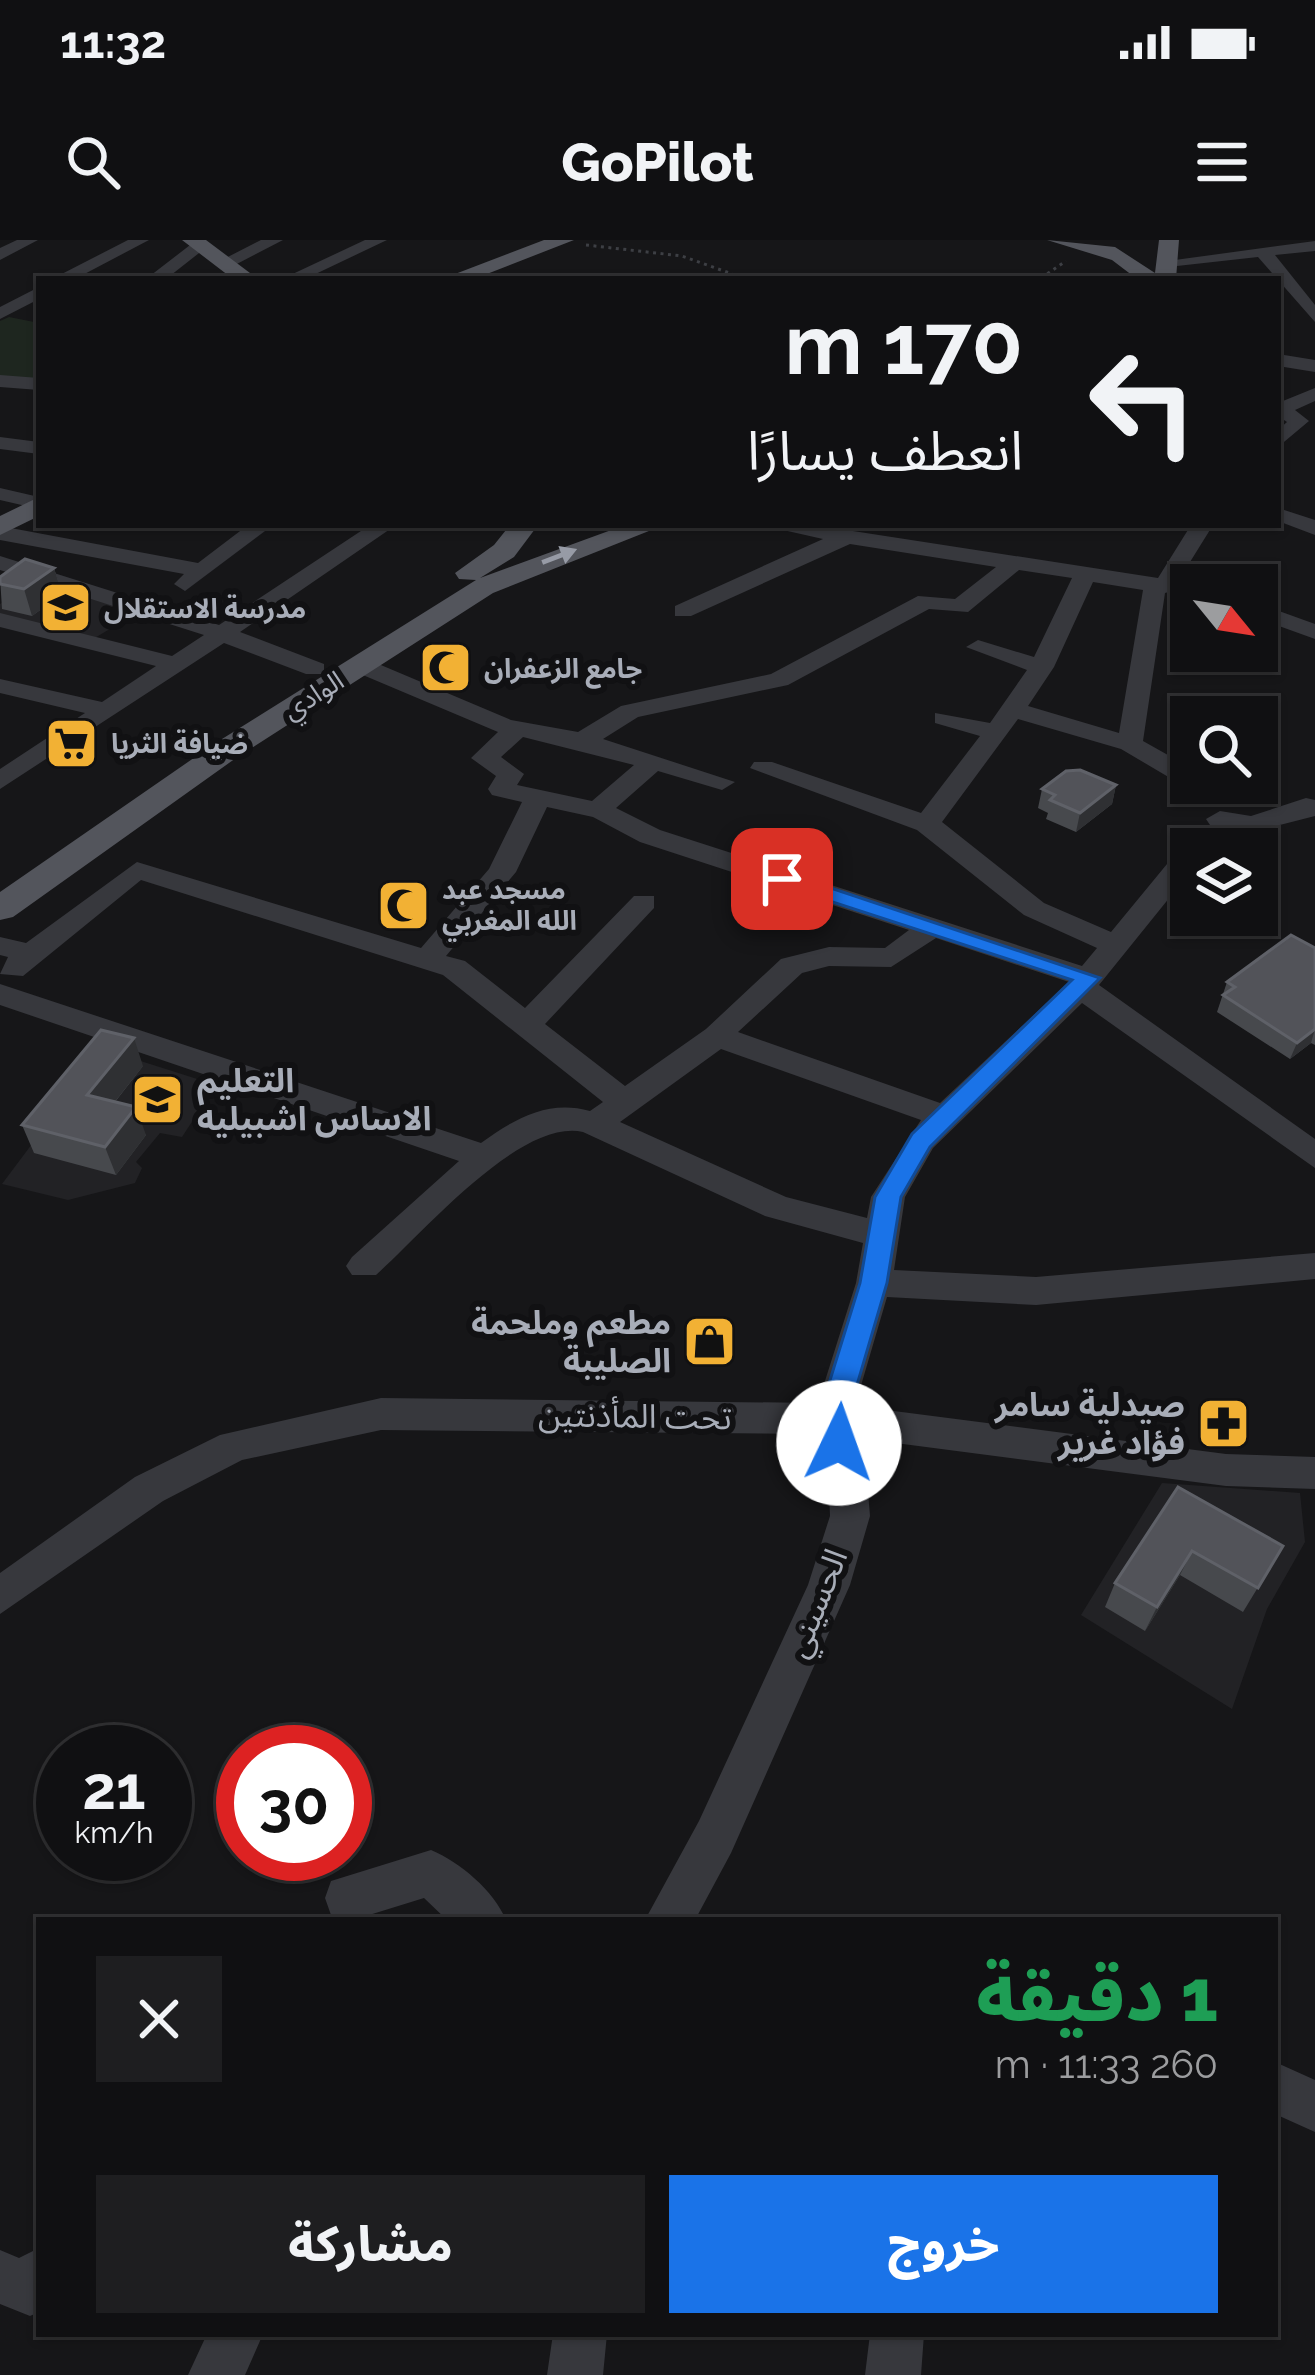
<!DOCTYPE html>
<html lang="ar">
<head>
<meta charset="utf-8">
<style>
	body { margin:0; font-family:Raleway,"Noto Sans Arabic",sans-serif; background:#1e1e20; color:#f1f3f6; direction:rtl; height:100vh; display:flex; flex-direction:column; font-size:45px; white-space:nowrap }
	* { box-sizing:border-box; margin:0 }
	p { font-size:39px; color:#9c9d9f }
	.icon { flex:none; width:66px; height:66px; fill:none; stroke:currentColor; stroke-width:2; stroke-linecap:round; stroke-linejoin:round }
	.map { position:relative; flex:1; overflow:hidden; direction:ltr }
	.sheet { position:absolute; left:36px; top:1677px; width:1242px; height:420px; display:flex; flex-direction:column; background:#101012; border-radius:0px; box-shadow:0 3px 9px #0004,0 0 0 3px #303032; direction:rtl }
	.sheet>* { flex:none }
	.guide { position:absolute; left:36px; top:36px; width:1245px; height:252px; border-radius:0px; box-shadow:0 3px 9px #0004,0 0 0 3px #303032; direction:rtl; background:#101012; color:#f1f3f6; overflow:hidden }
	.needle { width:78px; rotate:120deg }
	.buttons { position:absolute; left:1170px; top:324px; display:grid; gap:24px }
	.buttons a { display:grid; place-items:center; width:108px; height:108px; border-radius:0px; background:#101012; box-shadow:0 3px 9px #0004,0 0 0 3px #303032; font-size:60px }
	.speed { position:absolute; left:36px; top:1485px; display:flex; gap:24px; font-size:60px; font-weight:700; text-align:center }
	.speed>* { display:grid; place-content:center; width:156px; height:156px; border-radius:50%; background:#101012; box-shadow:0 3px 9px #0004,0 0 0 3px #303032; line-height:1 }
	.speed small { font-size:30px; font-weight:400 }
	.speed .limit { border:18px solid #d22; background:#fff; color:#111 }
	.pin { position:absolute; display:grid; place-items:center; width:102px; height:102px; color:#fff; margin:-51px; border-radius:24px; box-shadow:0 6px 18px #0006 }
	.me { position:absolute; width:132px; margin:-66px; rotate:3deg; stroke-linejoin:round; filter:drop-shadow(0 0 9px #0008) }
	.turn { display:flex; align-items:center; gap:42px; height:252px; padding:0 60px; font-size:54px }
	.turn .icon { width:156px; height:156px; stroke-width:2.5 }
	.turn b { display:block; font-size:84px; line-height:102px }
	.round { display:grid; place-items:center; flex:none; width:126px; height:126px; border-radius:0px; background:#1e1e20 }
	.headline { display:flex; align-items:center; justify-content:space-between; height:204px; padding:0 60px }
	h1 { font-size:72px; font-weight:800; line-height:90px; color:#1e9e55 }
	.primary-button { display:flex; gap:24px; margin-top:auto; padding:24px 60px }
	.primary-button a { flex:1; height:138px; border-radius:0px; background:#1a73e8; color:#fff; font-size:48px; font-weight:800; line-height:138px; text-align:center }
	.primary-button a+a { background:#1e1e20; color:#f1f3f6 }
	.status { display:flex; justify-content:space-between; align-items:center; height:84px; padding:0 60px; background:#101012; direction:ltr }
	.status svg { height:33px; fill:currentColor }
	header { display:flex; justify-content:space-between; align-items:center; height:156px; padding:0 60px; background:#101012; font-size:54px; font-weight:800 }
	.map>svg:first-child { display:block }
	.built { fill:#222225 }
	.green { fill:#1e261f }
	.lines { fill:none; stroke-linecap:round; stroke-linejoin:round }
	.path { stroke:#3d3f44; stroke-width:3; stroke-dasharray:3 4.5; stroke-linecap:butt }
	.minor { fill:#37383d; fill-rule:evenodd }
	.major { fill:#53555c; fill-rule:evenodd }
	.wall { fill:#47494d }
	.shaded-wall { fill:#2f3033 }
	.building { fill:#525359; stroke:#5f6168; stroke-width:3 }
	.oneway { fill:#979ba6 }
	.route { fill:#1a73e8; stroke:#114b97; stroke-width:3 }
	.labels { text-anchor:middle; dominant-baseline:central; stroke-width:12; stroke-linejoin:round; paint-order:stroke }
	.far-poi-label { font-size:27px; font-weight:bold; fill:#a8adb8; stroke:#111113; text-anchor:start }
	.far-street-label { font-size:27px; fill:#a8adb8; stroke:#111113 }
	.poi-label { font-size:33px; font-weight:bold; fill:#a8adb8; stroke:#111113; text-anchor:end }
	.street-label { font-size:33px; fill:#a8adb8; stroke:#111113 }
</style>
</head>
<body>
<div class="status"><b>11:32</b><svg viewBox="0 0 49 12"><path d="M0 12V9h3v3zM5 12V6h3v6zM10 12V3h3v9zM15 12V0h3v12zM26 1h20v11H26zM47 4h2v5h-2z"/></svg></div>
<header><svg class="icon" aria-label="menu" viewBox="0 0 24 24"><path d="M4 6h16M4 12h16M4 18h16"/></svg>GoPilot<svg class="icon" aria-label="search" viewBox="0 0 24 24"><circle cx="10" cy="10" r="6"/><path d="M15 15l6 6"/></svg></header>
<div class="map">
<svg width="1315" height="2135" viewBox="0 0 1315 2135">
	<rect width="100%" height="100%" fill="#161618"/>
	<path class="built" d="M39 340 140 371 93 399 0 375V364Z
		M103 809 216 845 182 897 160 893 136 922 142 928 135 943 68 960 2 944Z
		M1162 1243 1300 1253 1305 1302 1267 1369 1232 1469 1081 1375Z"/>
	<path class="green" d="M9 77 39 83V141L0 138V81Z"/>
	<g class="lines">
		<path class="path" d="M586 5 682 16 746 39
			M1052 39 1047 34 1066 21"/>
		<path class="minor" d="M17 0H38L0 20V8Z
			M128 0H149L75 39H52Z
			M261 0H283L231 27 216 23Z
			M365 0H387L305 39H282Z
			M1315 1V11L1275 15 1315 65V82L1258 17 1168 27 1160 22Z
			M194 2 208 6 166 39H146Z
			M39 47V59L0 79V67Z
			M1278 114 1315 120V132L1278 126Z
			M0 135 39 138V150L0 147Z
			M1315 148V161L1295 170 1309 181 1278 207V190L1287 182 1278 176V163Z
			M0 197 39 202V214L0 209Z
			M0 248 39 257V269L0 260Z
			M1278 268 1315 280V295L1278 281Z
			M248 285H273L185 351 174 344 184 334 0 300V286L198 323Z
			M370 285H396L240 392 324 424V434H306L224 403 0 549V529L85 473 0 453V439L102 462 156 426 0 387V373L172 416 204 395 0 330V316L219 385Z
			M761 285H814L1158 338 1191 285H1213L1172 351 1165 353 1143 501 1191 528V543L1200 545H1182L1121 509 1018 479 942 582 1044 663 1111 692 1181 607H1201L1191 609V631L1099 745 1315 899V928L1082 763 933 908 905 957 894 1030 1036 1037 1315 1013V1039L1036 1065 887 1057 855 1166 1226 1214 1315 1217V1249L1226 1246 857 1198 866 1228 870 1276 850 1345 731 1613 695 1680H645L699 1581 808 1345 830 1276 828 1228 818 1194 381 1190 242 1220 163 1261 0 1374V1333L135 1237 220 1195 381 1158 818 1163 856 1043 863 1003 765 976 583 892C520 878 422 994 376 1035H352L346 1026 352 1017 459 921 0 765V744L481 903C514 879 548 859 590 871L603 862 443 735 141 640 23 736 0 734 8 717 0 715V697L26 703 137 622 421 708 489 629 522 562 492 555 488 549 496 536 471 518 498 492 351 430V420H369L511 480 578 492 621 466 771 434 918 356 955 359 996 327 850 304 691 376H675V366L823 299ZM1019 330 1072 338 1034 417 978 400 966 407 1027 430 990 483 935 473V483L980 496 921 573 772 522H754L750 528 917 590 1024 675 1097 708 1082 726 660 590 616 568 658 531 722 550 735 542 603 499 638 477 788 445 929 369 968 372ZM1093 342 1143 350 1119 493 1028 466 1054 427ZM523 497 634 525 592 561 517 545 524 534 501 517ZM547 567 593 577 640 602 909 690 885 708 829 707 781 719 706 789 625 846 545 784 654 668V656H634L525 768 465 721 446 716 516 632ZM936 698 1069 742 940 863 738 792 802 733 829 726 891 727ZM721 809 921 880 871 957 867 978 786 957 620 882Z
			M1257 363 1315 384V399L1257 378Z
			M1306 558 1315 560V576L1253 592 1210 585 1206 579 1220 571 1251 576Z
			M431 1610C460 1622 494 1651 506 1680H447L424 1658 353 1680 331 1675 325 1658 331 1641Z
			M1275 1822 1315 1840V1892L1275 1874Z
			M39 2008V2072L30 2076 0 2064V2010L19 2018Z
			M207 2094H263L245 2135H188Z
			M553 2094H607L603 2135H547Z
			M870 2094H924L921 2135H865Z"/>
		<path class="major" d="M182 0H206L258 39H233Z
			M544 0H574L474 39H442Z
			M1047 0 1115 7 1155 33 1159 0H1179L1176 39H1137L1112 20Z
			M39 257V276L0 295V276Z
			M510 285H538L514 317 480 338 625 285H664L493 353 236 518 13 677 0 680V652L214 504 476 340 459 339 455 333 494 305Z"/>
	</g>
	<path class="wall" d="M54 328 62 354 32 376 2 369 0 337Z
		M1116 545 1112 564 1076 592 1046 579 1048 573 1038 568 1042 549Z
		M1315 708V805L1311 803 1290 819 1217 772 1227 742Z
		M143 826 115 862 146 895 116 935 34 913 22 885Z
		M1178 1247 1283 1306 1243 1372 1180 1335 1145 1391 1105 1367 1115 1343Z"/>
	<path class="shaded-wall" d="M54 328 62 354 32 376 24 349Z
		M1116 545 1112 564 1076 592 1080 573Z
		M1315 789 1311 803 1290 819 1297 803Z
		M134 798 143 826 98 883 87 855Z
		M136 867 146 895 116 935 105 907Z
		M1192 1311 1180 1335 1145 1391 1157 1367Z"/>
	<path class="building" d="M25 319 54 328 24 349 0 344V337Z
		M1080 530 1116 545 1080 573 1050 560 1055 555 1042 549 1066 531Z
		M1291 695 1315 708V789L1297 803 1223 755 1235 747 1227 742Z
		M101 790 134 798 87 855 136 867 105 907 22 885Z
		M1178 1247 1283 1306 1258 1348 1192 1311 1157 1367 1115 1343Z"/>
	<defs><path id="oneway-solid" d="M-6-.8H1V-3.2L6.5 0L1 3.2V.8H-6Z" transform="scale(3)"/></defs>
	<use class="oneway" href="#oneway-solid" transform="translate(559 316) rotate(-21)"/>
	<path class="route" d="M774 634H789L1100 738 930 907 901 957 887 1043 847 1179 854 1203 839 1215 829 1212 818 1179 860 1043 875 957 912 894 1072 740 774 643Z"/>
	<defs>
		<symbol id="school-square" viewBox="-11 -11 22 22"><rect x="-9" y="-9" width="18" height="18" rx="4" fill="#f2b134" stroke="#111113"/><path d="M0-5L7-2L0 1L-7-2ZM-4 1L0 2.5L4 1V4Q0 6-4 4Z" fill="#111"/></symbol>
		<symbol id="mosque-square" viewBox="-11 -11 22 22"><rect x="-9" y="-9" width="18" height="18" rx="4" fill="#f2b134" stroke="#111113"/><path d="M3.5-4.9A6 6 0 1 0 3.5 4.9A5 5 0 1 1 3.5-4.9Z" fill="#111"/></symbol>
		<symbol id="supermarket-square" viewBox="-11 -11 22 22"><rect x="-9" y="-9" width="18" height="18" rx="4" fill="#f2b134" stroke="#111113"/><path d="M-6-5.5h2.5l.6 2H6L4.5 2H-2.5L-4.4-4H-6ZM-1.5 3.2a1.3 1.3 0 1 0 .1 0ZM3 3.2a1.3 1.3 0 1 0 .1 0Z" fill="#111"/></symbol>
		<symbol id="shop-square" viewBox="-11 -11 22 22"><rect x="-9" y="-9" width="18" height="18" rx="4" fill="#f2b134" stroke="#111113"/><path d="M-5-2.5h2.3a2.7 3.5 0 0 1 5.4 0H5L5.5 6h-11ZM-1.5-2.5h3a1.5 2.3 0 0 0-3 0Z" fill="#111"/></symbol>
		<symbol id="pharmacy-square" viewBox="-11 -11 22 22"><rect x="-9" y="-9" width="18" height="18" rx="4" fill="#f2b134" stroke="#111113"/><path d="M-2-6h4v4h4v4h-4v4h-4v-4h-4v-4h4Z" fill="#111"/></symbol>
	</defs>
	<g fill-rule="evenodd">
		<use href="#school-square" x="36" y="338" width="59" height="59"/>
		<use href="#mosque-square" x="416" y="398" width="59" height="59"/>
		<use href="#supermarket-square" x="42" y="474" width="59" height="59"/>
		<use href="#mosque-square" x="374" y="636" width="59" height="59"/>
		<use href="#school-square" x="128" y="830" width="59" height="59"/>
		<use href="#shop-square" x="680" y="1072" width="59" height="59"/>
		<use href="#pharmacy-square" x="1194" y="1154" width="59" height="59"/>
	</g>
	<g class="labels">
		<g class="far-poi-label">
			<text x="104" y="368">مدرسة الاستقلال</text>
			<text x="484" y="428">جامع الزعفران</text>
			<text x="111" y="503">ضيافة الثريا</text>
			<text x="442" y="649">مسجد عبد<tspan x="442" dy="31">الله المغربي</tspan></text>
		</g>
		<g class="far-street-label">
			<text transform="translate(313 455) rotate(-32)">الوادي</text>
		</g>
		<g class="poi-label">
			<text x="197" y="840" text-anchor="start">التعلیم<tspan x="197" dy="38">الاساس اشبیلیه</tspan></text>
			<text x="671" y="1082">مطعم وملحمة<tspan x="671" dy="38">الصليبة</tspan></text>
			<text x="1185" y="1164">صيدلية سامر<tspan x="1185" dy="38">فؤاد غرير</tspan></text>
		</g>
		<g class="street-label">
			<text transform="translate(635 1176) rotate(1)">تحت المأذنتين</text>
			<text transform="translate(816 1363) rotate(-68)">الحسيني</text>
		</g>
	</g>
</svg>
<div class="buttons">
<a><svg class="needle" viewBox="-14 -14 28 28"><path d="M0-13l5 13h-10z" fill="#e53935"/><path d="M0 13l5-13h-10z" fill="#9c9d9f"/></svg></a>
<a><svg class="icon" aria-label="search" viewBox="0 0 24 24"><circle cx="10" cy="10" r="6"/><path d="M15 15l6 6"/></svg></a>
<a><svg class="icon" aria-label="layers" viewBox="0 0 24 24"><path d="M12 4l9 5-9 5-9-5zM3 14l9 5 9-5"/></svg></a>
</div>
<div class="speed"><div>21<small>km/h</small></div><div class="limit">30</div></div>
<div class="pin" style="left:782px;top:639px;background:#d93025"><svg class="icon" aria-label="arrive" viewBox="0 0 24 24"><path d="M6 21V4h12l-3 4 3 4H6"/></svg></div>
<svg class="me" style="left:839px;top:1203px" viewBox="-20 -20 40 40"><circle r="19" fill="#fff"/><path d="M0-13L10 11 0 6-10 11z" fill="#1a73e8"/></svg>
<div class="guide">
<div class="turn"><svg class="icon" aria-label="left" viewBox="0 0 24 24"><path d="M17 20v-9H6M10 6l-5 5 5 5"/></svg><div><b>170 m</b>انعطف يسارًا</div></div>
</div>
<section class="sheet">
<div class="headline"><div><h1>1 دقيقة</h1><p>260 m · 11:33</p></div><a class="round"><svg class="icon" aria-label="close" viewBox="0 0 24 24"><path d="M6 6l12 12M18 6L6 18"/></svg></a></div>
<div class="primary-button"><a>خروج</a><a>مشاركة</a></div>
</section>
</div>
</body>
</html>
